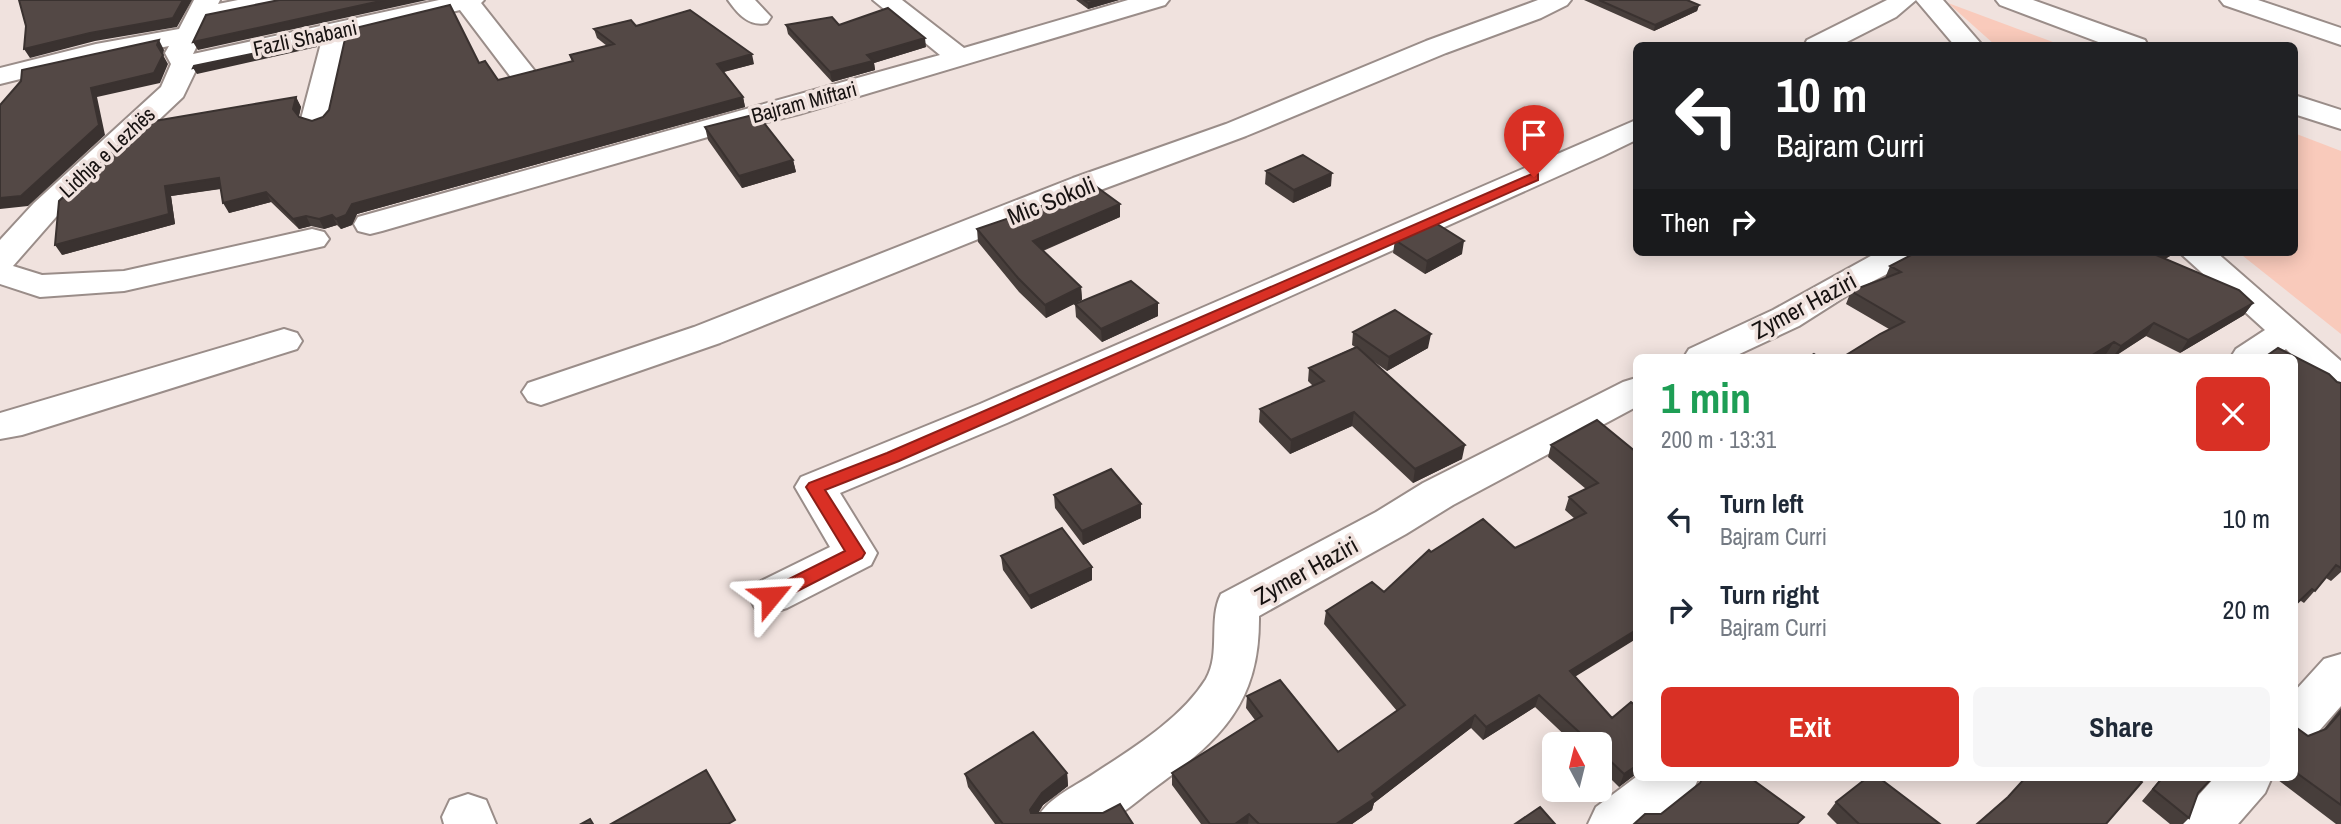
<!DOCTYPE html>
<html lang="en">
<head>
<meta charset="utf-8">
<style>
	body { margin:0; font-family:"Archivo Narrow",sans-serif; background:#f6f6f7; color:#1f2937; height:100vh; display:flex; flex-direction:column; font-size:26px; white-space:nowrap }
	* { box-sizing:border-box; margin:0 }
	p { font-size:23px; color:#747a83 }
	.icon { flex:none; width:38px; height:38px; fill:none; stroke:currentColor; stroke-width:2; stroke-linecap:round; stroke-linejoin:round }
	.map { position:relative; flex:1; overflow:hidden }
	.side { position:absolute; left:1633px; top:354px; width:665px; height:427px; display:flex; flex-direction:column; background:#fff; border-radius:10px; box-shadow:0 4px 18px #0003 }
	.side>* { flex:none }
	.banner { position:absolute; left:1633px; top:42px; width:665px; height:214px; border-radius:10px; box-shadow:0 4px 18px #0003; background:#202124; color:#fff; overflow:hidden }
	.needle { width:46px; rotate:353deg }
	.controls { position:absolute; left:1542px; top:732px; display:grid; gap:14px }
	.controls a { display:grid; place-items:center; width:70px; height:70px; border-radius:10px; background:#fff; box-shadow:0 4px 18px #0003; font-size:35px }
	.pin { position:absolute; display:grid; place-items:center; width:60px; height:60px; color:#fff; margin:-72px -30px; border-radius:50% 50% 50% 0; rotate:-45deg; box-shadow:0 0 7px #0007 }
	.pin .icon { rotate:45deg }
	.me { position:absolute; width:77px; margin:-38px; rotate:63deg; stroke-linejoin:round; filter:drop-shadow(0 0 5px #0008) }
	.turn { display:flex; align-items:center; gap:24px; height:147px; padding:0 28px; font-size:32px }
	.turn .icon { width:91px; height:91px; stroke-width:2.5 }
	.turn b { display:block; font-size:49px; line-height:60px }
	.then { display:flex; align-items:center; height:66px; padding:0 28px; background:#0003; gap:14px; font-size:26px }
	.round { display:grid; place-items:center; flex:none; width:74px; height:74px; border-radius:10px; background:#f6f6f7 }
	.overview { display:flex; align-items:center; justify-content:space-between; height:119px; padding:0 28px }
	h1 { font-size:42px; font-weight:700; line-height:52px; color:#1e9e55 }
	.cta { display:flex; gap:14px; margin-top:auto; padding:14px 28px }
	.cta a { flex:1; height:80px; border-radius:10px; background:#d93025; color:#fff; font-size:28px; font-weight:700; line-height:80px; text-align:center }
	.cta a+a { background:#f6f6f7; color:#1f2937 }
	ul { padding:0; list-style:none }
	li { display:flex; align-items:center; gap:21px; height:91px; padding:0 28px }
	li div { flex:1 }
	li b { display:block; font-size:26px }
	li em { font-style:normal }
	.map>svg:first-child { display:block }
	.green { fill:#f9cabb }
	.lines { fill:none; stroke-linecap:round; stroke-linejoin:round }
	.street-casing { stroke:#9a8d89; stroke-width:4 }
	.secondary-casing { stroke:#9a8d89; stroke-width:4 }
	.street { fill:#fff; fill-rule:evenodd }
	.secondary { fill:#fff; fill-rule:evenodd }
	.wall { fill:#473e3b }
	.shaded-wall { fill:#3a3230 }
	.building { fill:#534845; stroke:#3a3230; stroke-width:2 }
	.route { fill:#d93025; stroke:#8d1f18; stroke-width:2 }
	.labels { text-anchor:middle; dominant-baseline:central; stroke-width:7; stroke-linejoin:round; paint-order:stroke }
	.far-street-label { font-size:21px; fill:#171211; stroke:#f0e2de }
	.street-label { font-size:24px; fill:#171211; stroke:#f0e2de }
</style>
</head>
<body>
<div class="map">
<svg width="2341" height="824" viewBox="0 0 2341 824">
	<rect width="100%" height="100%" fill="#f0e2de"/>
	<path class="green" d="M1948 3 2061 45H1995Z
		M2294 133 2341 151V334L2238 252H2294Z"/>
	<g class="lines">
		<defs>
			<path id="street" d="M194 0H220L218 4 238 0H290L286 5 209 21 193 54 439 0H484L481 3 534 70 530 76 520 78 510 76 460 10 349 37 331 119 326 125 316 128 306 125 301 119 321 43 196 70 183 97 56 217 13 266 42 275 124 271 312 229 324 232 329 239 324 246 124 291 40 297 0 284V240L34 203 161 87 171 64 165 53 169 46 97 60 0 84V68L96 44 179 29Z
				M728 0H755L771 17 767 23C749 27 738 14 728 0Z
				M873 0H902L964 48 1128 0H1169L1165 5 799 114 718 134 382 231 370 234 358 231 354 224 358 217 940 55Z
				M1538 0H1571L1567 5 1541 18 1446 53 1246 136 1095 192 720 343 541 405 528 401 522 392 528 383 694 327 1073 178 1226 124 1426 41Z
				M1887 0H1943L1983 46H1955L1916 0 1896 17 1839 46H1804L1807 40Z
				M2220 0H2258L2341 28V45L2224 5Z
				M1636 120V140L1603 156 1007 423 840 493 877 553 871 565 787 608 771 613 755 608 749 596 755 584 830 547 795 487 801 477 980 404Z
				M1878 252H1921L1916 259 1854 291 1799 326 1733 357H1684L1689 349 1773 310Z
				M2179 252H2216L2341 361V394L2328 391 2286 349 2274 357H2231L2236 349 2265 330Z
				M284 329 297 333 302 341 297 349 22 435 0 439V413Z
				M1636 378V407L1453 505 1406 534 1259 616C1260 704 1220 740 1153 789 1138 800 1121 816 1104 823 1093 824 1049 824 1034 824 1046 798 1071 789 1095 773 1133 748 1181 719 1206 679 1221 653 1208 620 1221 594L1376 512 1423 483 1623 382Z
				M2341 654V706L2311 740 2294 746V692L2324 659Z
				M1636 777H1699L1692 793 1653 824H1588L1596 807Z
				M2215 777H2272L2265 793 2238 824H2180L2188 807Z
				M468 794 486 800 496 824H444L442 817 450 800Z"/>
			<path id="secondary" d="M1996 0H2033L2145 40 2148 46H2109L2000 5Z
				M2294 95 2341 110V129L2294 114Z"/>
		</defs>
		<use href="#street" class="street-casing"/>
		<use href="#secondary" class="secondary-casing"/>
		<use href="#street" class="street"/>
		<use href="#secondary" class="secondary"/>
	</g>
	<path class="wall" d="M1076 0H1119L1088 9Z
		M1584 0H1687L1699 5 1697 11 1654 31Z
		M786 25H839L926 47 874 63 875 70 832 82 788 34Z
		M636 26 754 64 724 72 743 97 745 107 357 214 352 225 341 229 337 225 324 229 311 226 299 229 271 202 229 213 221 189 171 196 175 224 62 255 296 97 301 107 299 117 312 121 479 63 498 80 572 61 570 55 607 46 597 38 594 29Z
		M705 127 793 160 796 172 742 188 708 140Z
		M1266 171 1331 186 1293 203 1265 184Z
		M1120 217 1043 251 1081 287 1082 300 1046 318 1019 292 978 242 977 229Z
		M1395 240 1462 254 1425 274 1393 253Z
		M2170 256 2165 259 2253 303 2244 315 2180 353 2146 336 2114 357H2111L2106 354 1889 329 1846 304 1851 291 1885 278 1890 266Z
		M1075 304 1158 316 1102 342 1076 317Z
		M1353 332 1428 348 1387 371 1366 356 1462 459 1413 483 1352 426 1290 454 1259 422 1260 409 1313 386 1308 381 1309 368 1355 347 1352 345Z
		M2337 382 2341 383V572L2331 581 2326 578 2304 603 2301 601Z
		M1551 445 1636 452 1575 677 1612 718 1636 706V774L1619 787 1600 768V744H1574L1535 707 1483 740 1471 728 1374 803 1372 810 1352 824H1201L1172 785V773L1255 720 1246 708 1247 696 1338 752 1397 711 1324 624 1326 611 1384 592 1431 552 1515 548 1575 519 1565 510 1569 497 1586 489 1548 457Z
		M1054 495 1141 504V518L1083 545 1055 508Z
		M1001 556 1092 567V580L1031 609 1003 570Z
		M2341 708V824H2336L2274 777H2294V726L2308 736 2322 731Z
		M1067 773 1068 786 1043 805 1038 813 1133 824H995L968 787 965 774Z
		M2162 777H2213L2198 793 2189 818 2183 824H2170L2142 801Z
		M1836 802 1940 824H1837L1827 814Z"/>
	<path class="shaded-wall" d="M183 0H192L177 27 95 41 30 58 24 49Z
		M385 0H427L198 50 193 42Z
		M1098 0H1119L1088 9V3Z
		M1699 5 1697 11 1654 31 1655 25Z
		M925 38 926 47 874 63 875 70 832 82 830 72 867 55Z
		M159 40 164 50 163 54 157 45Z
		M314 41 317 47 197 74 193 68Z
		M752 54 754 64 719 73 717 64Z
		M163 55 168 64 160 83 97 97 105 135 28 206 0 209V198L91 88Z
		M296 97 301 107 298 118 293 109Z
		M743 97 745 107 357 214 352 225 341 229 336 219 352 204Z
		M793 160 796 172 742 188 739 176Z
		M1332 173 1331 186 1293 203 1294 190Z
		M219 178 225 188 171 196 175 224 62 255 55 245 165 186Z
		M266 192 271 202 229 213 223 203Z
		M1120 204V217L1034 254 1033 241Z
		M332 215 337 225 324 229 319 219Z
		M306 216 311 226 299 229 293 219Z
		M1464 241 1462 254 1425 274 1427 261Z
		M2163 252H2172L2170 256 2148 268 2156 255Z
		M1081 287 1082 300 1046 318 1045 305Z
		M1158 303V316L1102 342 1101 329Z
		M2253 303 2244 315 2180 353 2188 340Z
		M2154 323 2146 336 2113 357 2121 346Z
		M1431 334 1428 348 1387 371 1389 357Z
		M2114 342 2106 354 2102 357H2089Z
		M1354 412 1352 426 1290 454 1291 440Z
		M1465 445 1462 459 1413 483 1415 469Z
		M1141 504V518L1083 545 1082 531Z
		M1092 567V580L1031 609 1029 596Z
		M1636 630V639L1565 683 1570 671Z
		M1539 695 1535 707 1483 740 1486 727Z
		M1475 715 1471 728 1374 803 1372 810 1352 824H1336L1372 794Z
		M1636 766V774L1619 787 1624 774Z
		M1067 773 1068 786 1043 805 1032 823 1030 810 1042 793Z
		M1249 814 1248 824H1235Z"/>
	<path class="building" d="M19 0H183L173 18 90 33 24 49 26 26Z
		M279 0H385L193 42 206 15Z
		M1084 0H1098L1088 3Z
		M1599 0H1687L1699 5 1655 25Z
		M450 5 479 63 485 61 498 80 573 61 570 55 614 44 594 29 631 20 636 26 690 10 752 54 717 64 743 97 352 204 346 215 336 219 332 215 319 219 306 216 293 219 266 192 223 203 219 178 165 186 169 214 55 245 59 201 143 123 296 97 293 109 299 117 312 121 323 117 329 110 347 30Z
		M888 8 925 38 867 55 873 61 830 72 786 25 832 17 839 25Z
		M159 40 157 45 163 55 154 73 91 88 99 125 21 196 0 198V105L21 81 22 70Z
		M314 41 193 68 194 66Z
		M757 114 793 160 739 176 705 127Z
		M1303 155 1332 173 1294 190 1266 171Z
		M1094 185 1120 204 1033 241 1081 287 1045 305 1018 278 977 229 1024 213Z
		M1434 222 1464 241 1427 261 1395 240Z
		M1917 252H2163L2156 255 2239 290 2253 303 2188 340 2154 323 2121 346 2114 342 2089 357H1843L1880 334 1904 322 1851 291 1901 272 1890 266Z
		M1131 281 1158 303 1101 329 1075 304Z
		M1395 310 1431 334 1389 357 1353 332Z
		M1357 347 1465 445 1415 469 1354 412 1291 440 1260 409 1324 381 1309 368Z
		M2278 348 2329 374 2337 382 2341 383V568L2336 565 2315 591 2312 589 2294 606V357H2265Z
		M1814 354 1819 357H1809Z
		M1597 420 1636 452V630L1570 671 1612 718 1631 702 1636 706V766L1624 774 1600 751V744H1592L1539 695 1486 727 1475 715 1372 794 1375 798 1336 824H1259L1249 814 1235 824H1210L1172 773 1262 716 1247 696 1280 680 1338 752 1405 705 1326 611 1372 582 1384 592 1429 550 1431 552 1483 519 1515 548 1586 513 1569 497 1598 483 1551 445Z
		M1111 469 1141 504 1082 531 1054 495Z
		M1062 528 1092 567 1029 596 1001 556Z
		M2341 712V805L2294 771V726L2308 736 2326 729Z
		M1033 732 1067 773 1042 793 1030 810 1031 813H1103L1120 804 1133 824H1003L965 774Z
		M706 770 735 820 728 824H611Z
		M1703 777H1749L1804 817 1797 824H1634L1645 814H1661L1700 783Z
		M1868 777H1878L1940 824H1859L1836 802Z
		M2026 777H2136L2142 782 2106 824H1977L2008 797Z
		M2163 777H2213L2198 793 2189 818 2153 789Z
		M1540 807 1555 824H1515Z
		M590 819 593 824H581Z"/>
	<path class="route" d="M1534 173 1538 174V180L899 461 825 490 865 553 862 558 778 601 771 603 765 601 762 596 765 591 845 551 806 487 809 483 887 453Z"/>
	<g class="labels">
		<g class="far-street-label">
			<text transform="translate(305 38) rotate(-12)">Fazli Shabani</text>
			<text transform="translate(804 102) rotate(-15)">Bajram Miftari</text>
			<text transform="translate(107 152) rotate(-43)">Lidhja e Lezhës</text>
		</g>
		<g class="street-label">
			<text transform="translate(1051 200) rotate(-22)">Mic Sokoli</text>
			<text transform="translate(1804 305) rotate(-28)">Zymer Haziri</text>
			<text transform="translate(1306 570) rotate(-29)">Zymer Haziri</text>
		</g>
	</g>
</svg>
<div class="controls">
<a><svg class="needle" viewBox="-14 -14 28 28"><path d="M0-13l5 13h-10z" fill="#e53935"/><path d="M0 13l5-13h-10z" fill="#747a83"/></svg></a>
</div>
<div class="pin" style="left:1534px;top:177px;background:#d93025"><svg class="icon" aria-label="arrive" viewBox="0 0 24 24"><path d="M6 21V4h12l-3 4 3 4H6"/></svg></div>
<svg class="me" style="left:771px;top:596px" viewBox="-20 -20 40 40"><path d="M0-17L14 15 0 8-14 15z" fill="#d93025" stroke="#fff" stroke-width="4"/></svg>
<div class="banner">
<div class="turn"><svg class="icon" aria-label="left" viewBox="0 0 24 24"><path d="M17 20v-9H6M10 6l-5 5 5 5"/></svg><div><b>10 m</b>Bajram Curri</div></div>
<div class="then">Then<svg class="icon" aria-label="right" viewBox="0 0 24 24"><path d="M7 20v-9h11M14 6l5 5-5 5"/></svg></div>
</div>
<section class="side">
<div class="overview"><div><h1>1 min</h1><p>200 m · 13:31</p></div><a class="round" style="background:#d93025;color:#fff"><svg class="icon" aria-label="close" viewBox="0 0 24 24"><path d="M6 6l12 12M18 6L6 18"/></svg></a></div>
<ul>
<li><svg class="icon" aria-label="left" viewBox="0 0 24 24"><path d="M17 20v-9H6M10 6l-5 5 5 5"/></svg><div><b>Turn left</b><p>Bajram Curri</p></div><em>10 m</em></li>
<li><svg class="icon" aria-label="right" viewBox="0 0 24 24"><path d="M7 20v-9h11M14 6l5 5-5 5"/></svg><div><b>Turn right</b><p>Bajram Curri</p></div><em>20 m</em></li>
</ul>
<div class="cta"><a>Exit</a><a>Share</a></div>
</section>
</div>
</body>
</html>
